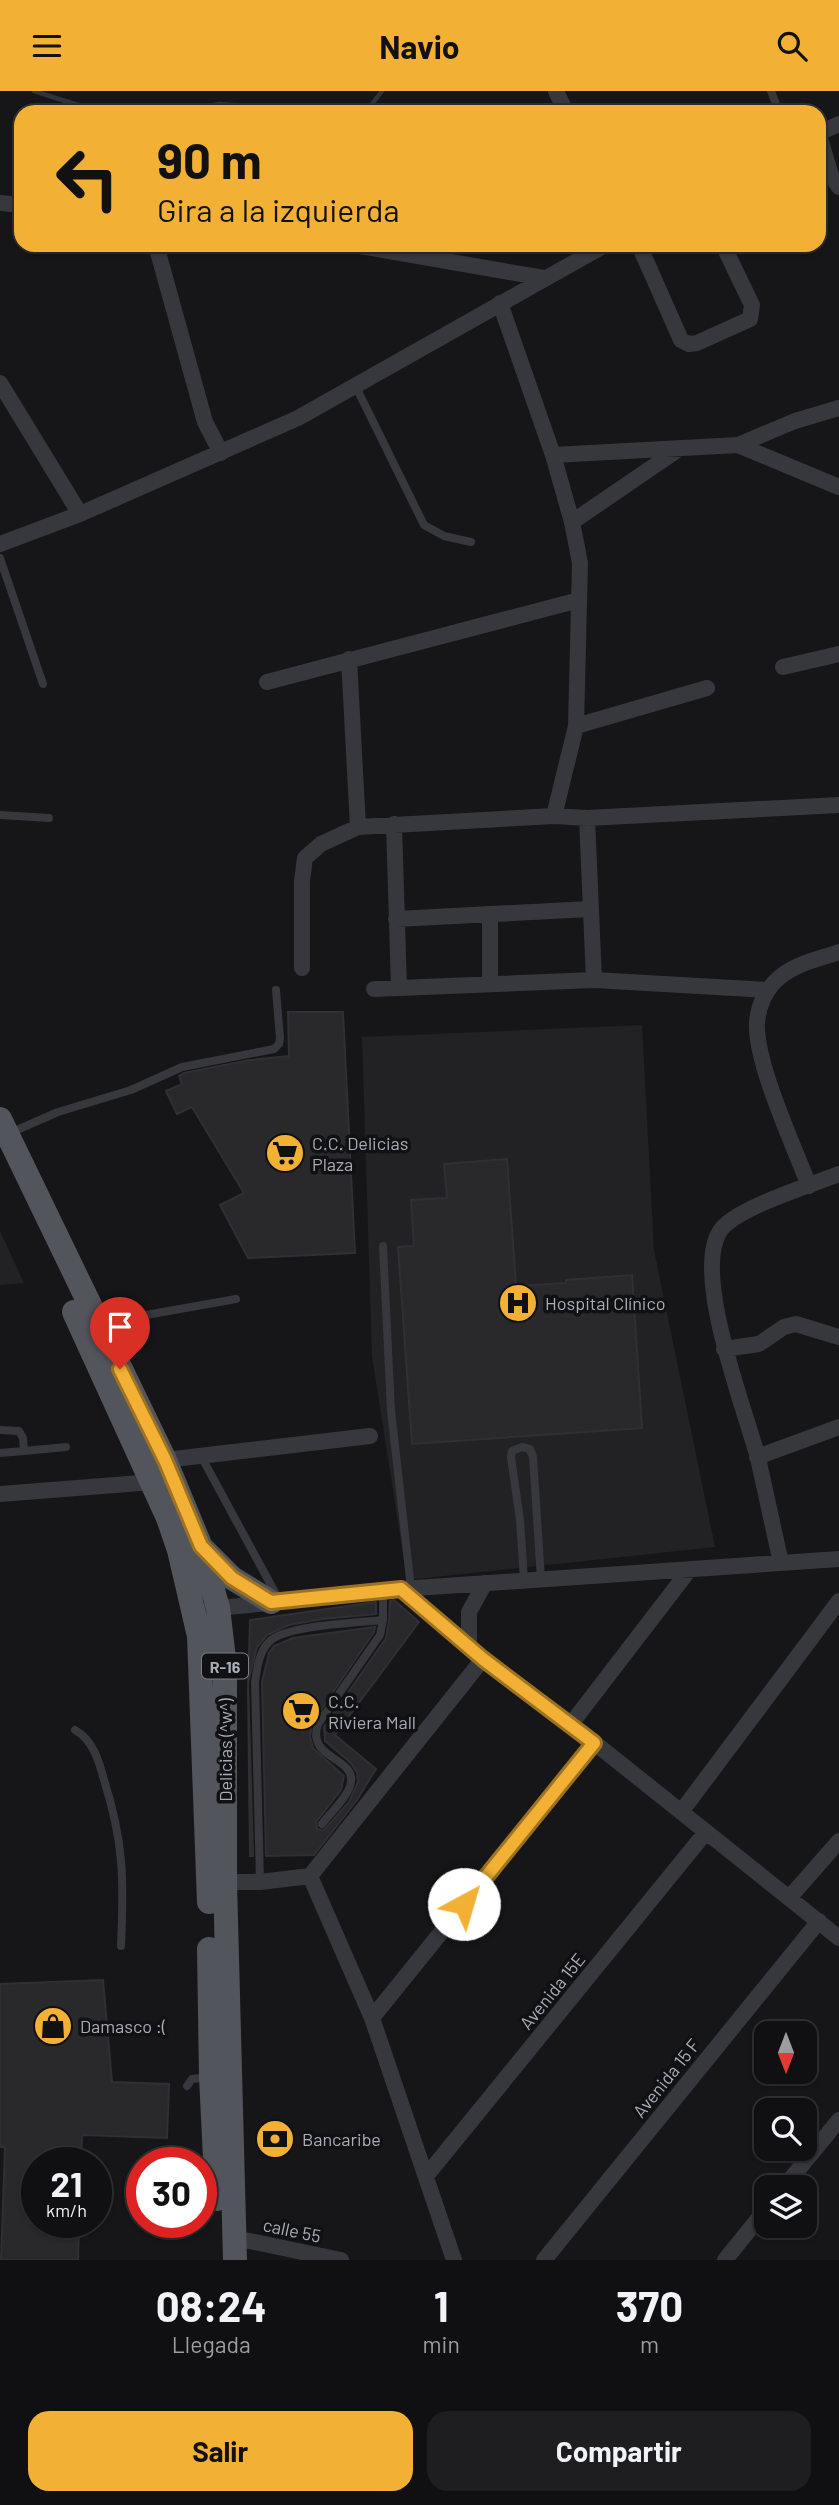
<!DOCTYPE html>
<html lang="es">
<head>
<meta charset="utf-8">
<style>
	body { margin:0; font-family:Barlow,sans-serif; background:#1e1e20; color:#f1f3f6; height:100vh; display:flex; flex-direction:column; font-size:26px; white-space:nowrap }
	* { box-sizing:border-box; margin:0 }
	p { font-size:23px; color:#9c9d9f }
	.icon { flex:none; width:38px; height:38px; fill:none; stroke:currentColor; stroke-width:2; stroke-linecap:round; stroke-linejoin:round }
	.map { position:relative; height:2169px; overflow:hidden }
	.panel { display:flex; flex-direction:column; background:#101012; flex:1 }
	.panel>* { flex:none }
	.banner { position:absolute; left:14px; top:14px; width:812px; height:147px; border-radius:21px; box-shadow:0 2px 5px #0004,0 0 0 2px #303032; background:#f2b134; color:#111; overflow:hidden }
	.needle { width:46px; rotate:180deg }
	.controls { position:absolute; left:754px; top:1930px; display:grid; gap:14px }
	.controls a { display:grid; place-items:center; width:63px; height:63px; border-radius:14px; background:#101012; box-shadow:0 2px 5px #0004,0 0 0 2px #303032; font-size:35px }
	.speed { position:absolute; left:21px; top:2056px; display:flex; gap:14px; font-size:35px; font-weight:700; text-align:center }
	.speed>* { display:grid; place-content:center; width:91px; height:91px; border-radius:50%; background:#101012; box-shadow:0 2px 5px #0004,0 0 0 2px #303032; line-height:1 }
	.speed small { font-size:18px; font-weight:400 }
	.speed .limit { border:10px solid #d22; background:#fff; color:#111 }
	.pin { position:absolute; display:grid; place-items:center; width:60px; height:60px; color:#fff; margin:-72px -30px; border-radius:50% 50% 50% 0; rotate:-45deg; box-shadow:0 0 7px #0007 }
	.pin .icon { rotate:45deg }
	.me { position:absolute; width:77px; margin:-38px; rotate:39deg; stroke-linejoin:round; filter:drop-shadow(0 0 5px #0008) }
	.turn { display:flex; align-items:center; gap:24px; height:147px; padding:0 28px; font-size:32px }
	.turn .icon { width:91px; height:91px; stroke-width:2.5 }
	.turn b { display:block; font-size:49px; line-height:60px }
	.eta { display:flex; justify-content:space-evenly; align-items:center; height:119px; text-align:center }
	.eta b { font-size:42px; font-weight:700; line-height:49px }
	.cta { display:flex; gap:14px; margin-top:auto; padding:14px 28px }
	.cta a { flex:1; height:80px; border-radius:21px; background:#f2b134; color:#111; font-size:28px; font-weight:700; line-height:80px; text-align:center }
	.cta a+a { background:#1e1e20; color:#f1f3f6 }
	header { display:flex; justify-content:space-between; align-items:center; height:91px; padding:0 28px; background:#f2b134; color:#111; font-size:32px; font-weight:700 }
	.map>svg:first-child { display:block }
	.built { fill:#222225 }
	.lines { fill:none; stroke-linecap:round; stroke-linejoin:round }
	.stream { stroke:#2c353c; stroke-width:4.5 }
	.building { fill:#29292c; stroke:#303034; stroke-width:2 }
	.service { stroke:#37383d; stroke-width:8 }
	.minor { stroke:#37383d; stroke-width:16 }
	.primary { stroke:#53555c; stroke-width:24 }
	.route-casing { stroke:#9d7322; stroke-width:18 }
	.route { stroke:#f2b134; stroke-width:12 }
	.labels { text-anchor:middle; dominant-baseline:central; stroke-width:7; stroke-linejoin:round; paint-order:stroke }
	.shield { fill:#111113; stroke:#7b7e86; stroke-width:2 }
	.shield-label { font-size:16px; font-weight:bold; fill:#a8adb8 }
	.poi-label { font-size:18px; fill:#a8adb8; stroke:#111113; text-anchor:start }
	.street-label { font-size:18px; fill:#a8adb8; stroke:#111113 }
</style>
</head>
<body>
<header><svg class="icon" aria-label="menu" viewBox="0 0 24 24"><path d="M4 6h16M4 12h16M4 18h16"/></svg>Navio<svg class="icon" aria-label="search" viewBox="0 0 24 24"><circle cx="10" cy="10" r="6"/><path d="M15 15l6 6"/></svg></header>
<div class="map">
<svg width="839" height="2169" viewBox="0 0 839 2169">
	<rect width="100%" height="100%" fill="#161618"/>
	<path class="built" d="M642 934 654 1159 715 1456 407 1489 372 1265 362 946Z
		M0 1140 24 1192 0 1194Z"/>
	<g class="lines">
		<path class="stream" d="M34 0 100 21
			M182 21 219 13 259 16 264 21
			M366 21 382 0"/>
	</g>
	<path class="building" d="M288 921H343L355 1162 248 1167 220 1114 244 1102 192 1016 177 1023 166 1000 182 993 179 985 184 982 250 969 289 965Z
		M507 1068 516 1195 566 1192V1189L632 1184 642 1337 412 1353 398 1156 414 1155 411 1109 447 1107 444 1073Z
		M394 1509 419 1531 335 1644 376 1678 357 1709 314 1764 266 1765 262 1591 269 1562 274 1555 293 1547 375 1536 374 1541 312 1632 310 1646 313 1657 344 1685 341 1699 316 1731 317 1738 324 1739 349 1711 358 1691 357 1682 351 1672 325 1650 324 1636 386 1547 389 1530 390 1510Z
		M376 1511V1523L323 1528 289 1534 267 1544 257 1556 248 1591 253 1765H250L248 1597 250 1529Z
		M103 1889 112 1991 169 1993 167 2047 82 2044 81 2072H37V2132H79L78 2169H1L5 2056H0V1893Z"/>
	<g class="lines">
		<path class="service" d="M771 0 779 21
			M356 296 424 434 444 445 471 451
			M0 467 43 593
			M0 724 49 727
			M10 1042 58 1021 131 999 182 976 274 958 279 953 280 947 276 899
			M383 1155 391 1320 411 1497
			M101 1232 236 1208
			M0 1339 19 1340 23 1347 24 1360 0 1362
			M24 1360 66 1356
			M201 1365 278 1507
			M524 1489 520 1429 511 1366 512 1360 522 1356 530 1358 533 1366 541 1488
			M75 1639C93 1649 99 1670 104 1689 124 1751 124 1791 121 1855
			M322 1733C331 1721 349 1705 351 1691 355 1666 306 1668 318 1633L380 1544 383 1529V1500
			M260 1791 255 1591C257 1577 259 1560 270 1550 287 1534 358 1532 383 1529
			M187 1995 192 1988 208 1986"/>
		<path class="minor" d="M556 0 566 21
			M819 42 839 33
			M819 44 831 84 839 96
			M0 112 21 114
			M156 154 205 331 221 362
			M354 154 544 187
			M639 154 681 249 689 253 697 252 750 228 752 214 723 154
			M500 212 553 364 572 431 580 472 576 635 554 725
			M0 292 80 423
			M738 354 795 330 839 317
			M553 364 738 354 839 396
			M572 431 679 358
			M0 453 80 423 298 327 605 154
			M349 568 358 736
			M783 576 839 563
			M267 591 579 509
			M576 635 707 597
			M587 727 594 889
			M394 733 399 897
			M490 823V893
			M396 828 590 818
			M302 877V790L305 767 321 753 358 736 554 725 587 727 839 714
			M374 898 594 889 768 899
			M809 1095C794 1055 755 972 757 932 758 915 766 897 780 886 797 872 819 868 839 861
			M724 1258 759 1253 784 1236 796 1233 839 1246
			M757 1366 839 1336
			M165 1369 370 1345
			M0 1403 153 1391
			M781 1472C773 1437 766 1402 758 1367 745 1318 692 1183 720 1140 735 1117 812 1094 839 1083
			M401 1498 483 1568 571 1633 839 1847
			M210 1518 401 1498 839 1468
			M469 1556V1521L485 1492
			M571 1633 690 1478
			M681 1721 839 1510
			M310 1785 372 1927 454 2169
			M225 1791H260L310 1785 483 1568
			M789 1807 839 1750
			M372 1927 594 1652
			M427 2084 706 1741
			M784 2096 839 2029
			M235 2147 341 2169
			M544 2169 819 1830
			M725 2169 766 2118"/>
		<path class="primary" d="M0 1028 165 1369 201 1456 218 1517 225 1576V1791L235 2169
			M74 1221 168 1427 179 1459 199 1545 209 1811
			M203 1458 232 1487 271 1511
			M209 1858 211 1986 217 2108"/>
	</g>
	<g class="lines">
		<defs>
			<path id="route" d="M120 1278 165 1369 201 1455 232 1487 271 1511 401 1498 483 1568 594 1652 464 1813"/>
		</defs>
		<use href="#route" class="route-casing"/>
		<use href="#route" class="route"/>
	</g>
	<defs>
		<symbol id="supermarket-disc" viewBox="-11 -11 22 22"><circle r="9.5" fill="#f2b134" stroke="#111113"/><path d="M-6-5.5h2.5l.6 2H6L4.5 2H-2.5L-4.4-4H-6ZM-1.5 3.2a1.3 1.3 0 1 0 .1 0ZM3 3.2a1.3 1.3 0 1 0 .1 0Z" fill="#111"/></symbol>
		<symbol id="hospital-disc" viewBox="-11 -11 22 22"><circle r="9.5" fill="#f2b134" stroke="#111113"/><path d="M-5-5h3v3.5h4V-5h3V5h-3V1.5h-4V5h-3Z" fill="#111"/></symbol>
		<symbol id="shop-disc" viewBox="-11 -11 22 22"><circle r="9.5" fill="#f2b134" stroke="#111113"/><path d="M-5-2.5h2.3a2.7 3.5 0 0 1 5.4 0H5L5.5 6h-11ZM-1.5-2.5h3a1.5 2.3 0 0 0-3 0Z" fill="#111"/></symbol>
		<symbol id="bank-disc" viewBox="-11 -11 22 22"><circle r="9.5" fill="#f2b134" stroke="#111113"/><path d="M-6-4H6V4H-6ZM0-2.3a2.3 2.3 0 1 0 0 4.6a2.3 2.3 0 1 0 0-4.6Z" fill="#111"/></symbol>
	</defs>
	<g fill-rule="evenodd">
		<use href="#supermarket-disc" x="263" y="1040" width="44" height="44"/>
		<use href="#hospital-disc" x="496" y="1190" width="44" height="44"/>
		<use href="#supermarket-disc" x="279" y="1598" width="44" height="44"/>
		<use href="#shop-disc" x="31" y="1913" width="44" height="44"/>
		<use href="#bank-disc" x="253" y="2026" width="44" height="44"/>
	</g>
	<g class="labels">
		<rect class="shield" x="202" y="1562.5" width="46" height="25" rx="5"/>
		<g class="shield-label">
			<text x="225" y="1575">R-16</text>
		</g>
		<g class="poi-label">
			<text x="312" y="1052">C.C. Delicias<tspan x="312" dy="21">Plaza</tspan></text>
			<text x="545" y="1212">Hospital Clínico</text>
			<text x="328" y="1610">C.C.<tspan x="328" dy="21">Riviera Mall</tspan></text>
			<text x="80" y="1935">Damasco :(</text>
			<text x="302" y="2048">Bancaribe</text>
		</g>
		<g class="street-label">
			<text transform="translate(225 1659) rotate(-90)">Delicias (^w^)</text>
			<text transform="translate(552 1900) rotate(-51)">Avenida 15E</text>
			<text transform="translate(666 1987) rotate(-51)">Avenida 15 F</text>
			<text transform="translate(292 2139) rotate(12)">calle 55</text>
		</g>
	</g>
</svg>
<div class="controls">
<a><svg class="needle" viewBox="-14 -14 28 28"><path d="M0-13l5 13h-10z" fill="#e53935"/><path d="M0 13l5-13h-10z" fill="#9c9d9f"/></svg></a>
<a><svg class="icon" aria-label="search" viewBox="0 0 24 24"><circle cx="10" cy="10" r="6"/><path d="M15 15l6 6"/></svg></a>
<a><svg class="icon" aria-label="layers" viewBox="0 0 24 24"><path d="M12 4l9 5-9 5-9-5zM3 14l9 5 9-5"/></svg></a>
</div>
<div class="speed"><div>21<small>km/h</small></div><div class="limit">30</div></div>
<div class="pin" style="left:120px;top:1278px;background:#d93025"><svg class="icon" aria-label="arrive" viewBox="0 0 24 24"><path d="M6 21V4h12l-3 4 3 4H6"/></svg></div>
<svg class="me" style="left:464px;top:1813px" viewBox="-20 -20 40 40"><circle r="19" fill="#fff"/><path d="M0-13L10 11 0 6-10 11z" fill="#f2b134"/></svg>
<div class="banner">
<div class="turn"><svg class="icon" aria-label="left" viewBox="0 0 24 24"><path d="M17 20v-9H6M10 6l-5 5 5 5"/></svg><div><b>90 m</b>Gira a la izquierda</div></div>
</div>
</div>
<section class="panel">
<div class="eta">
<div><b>08:24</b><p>Llegada</p></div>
<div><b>1</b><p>min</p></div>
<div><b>370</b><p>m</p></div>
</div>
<div class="cta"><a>Salir</a><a>Compartir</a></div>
</section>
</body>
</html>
